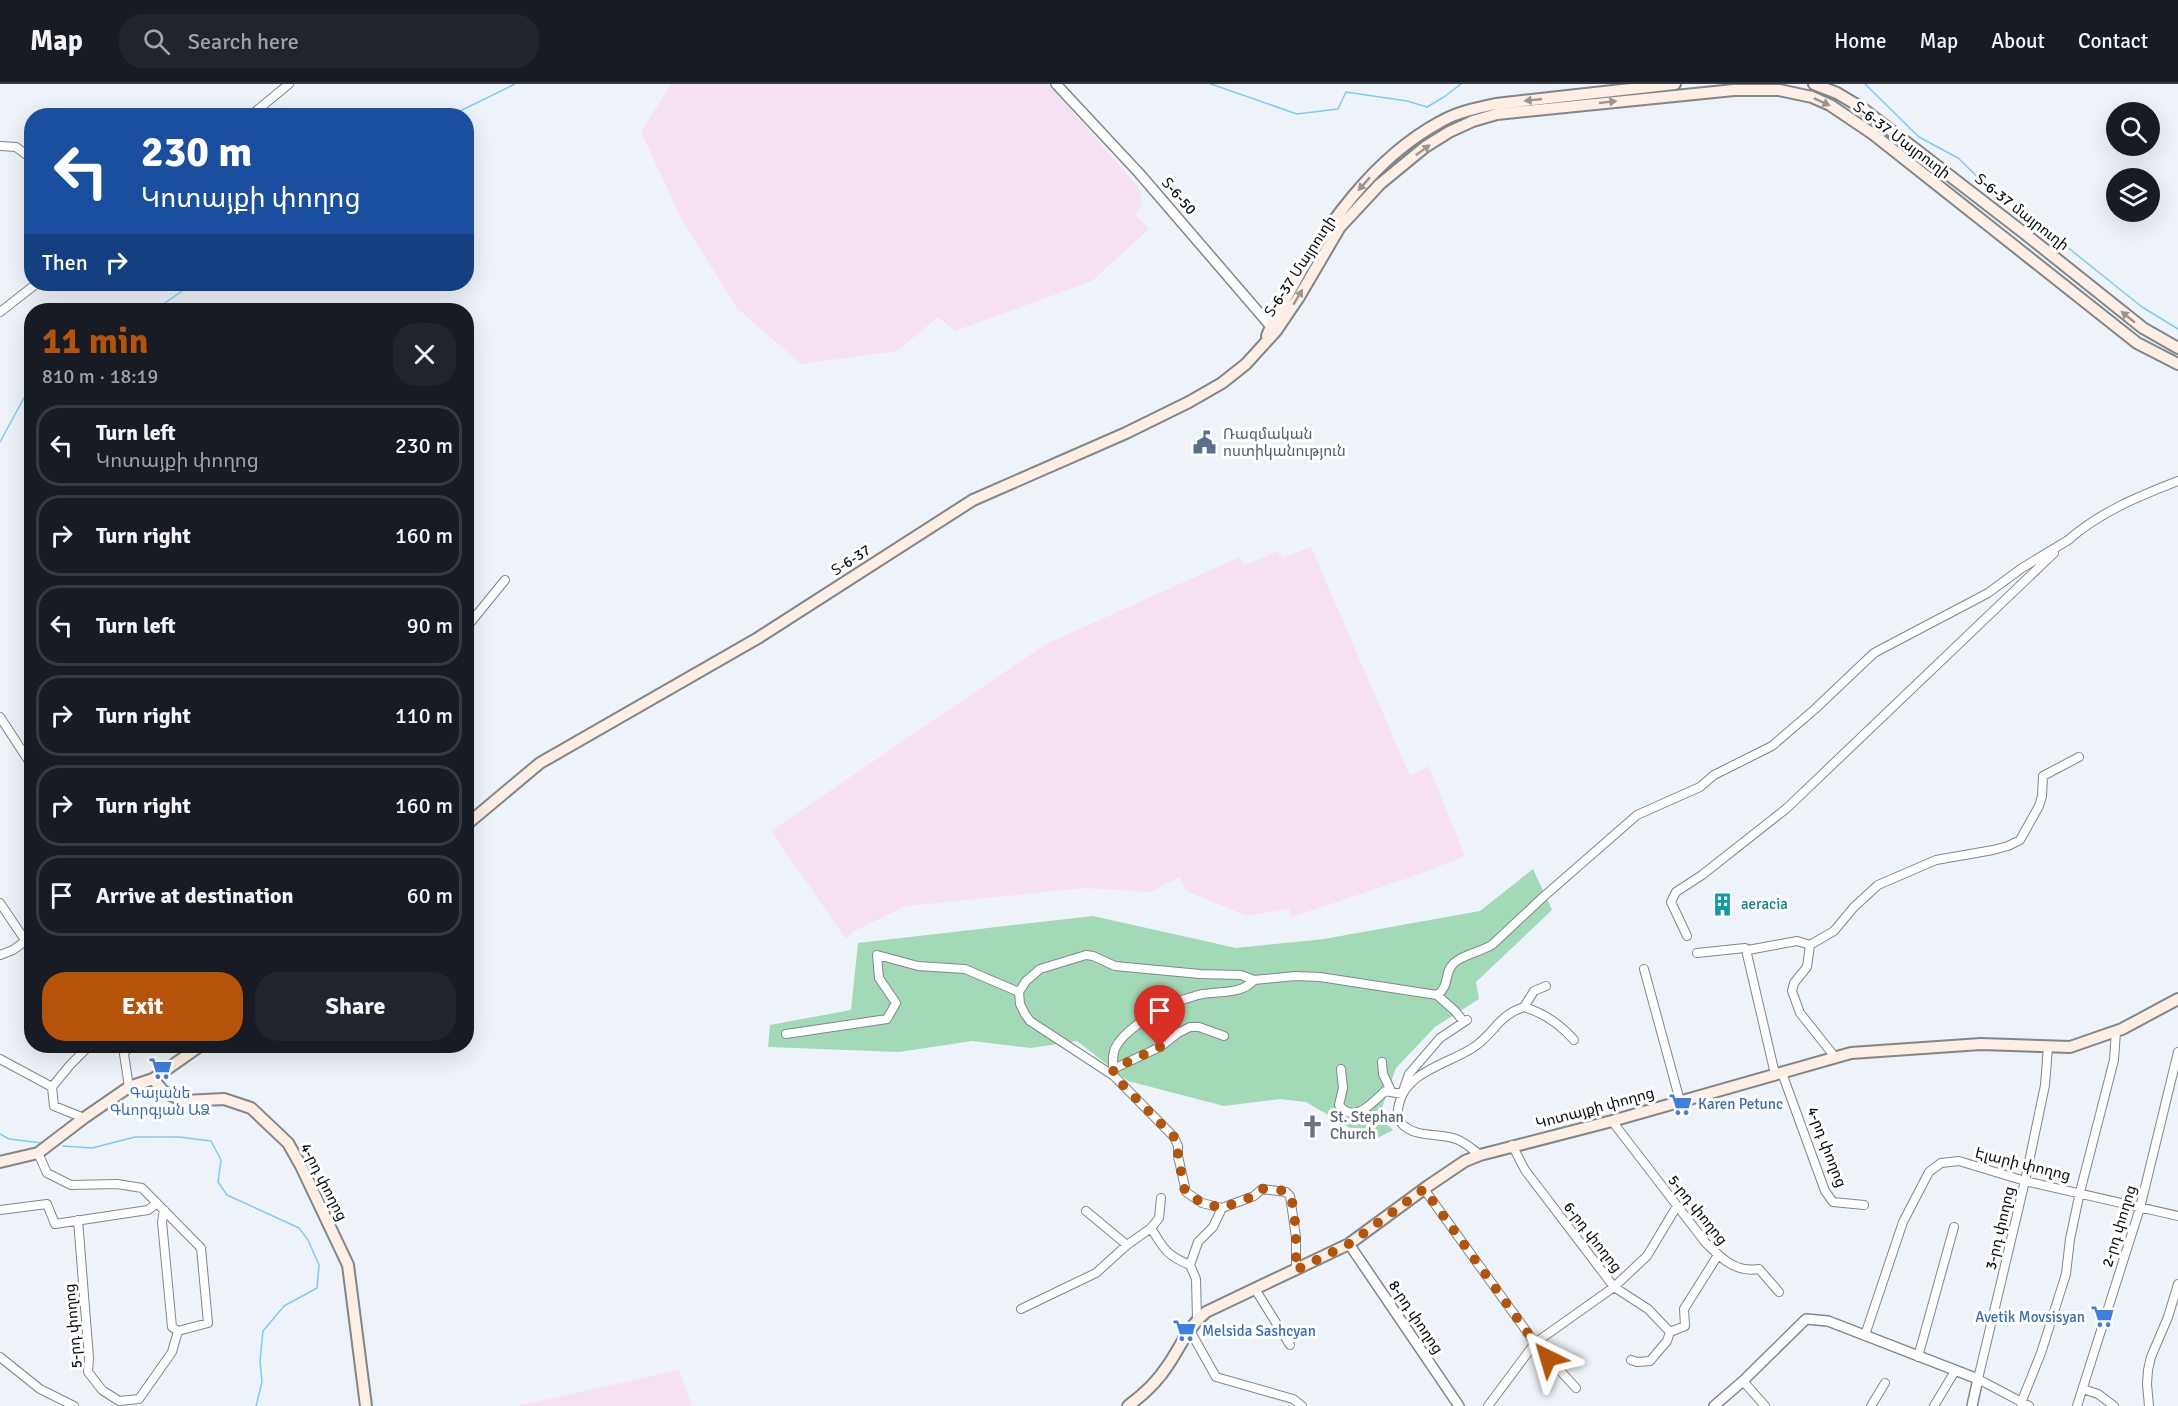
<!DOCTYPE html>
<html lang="en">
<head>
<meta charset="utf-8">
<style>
	body { margin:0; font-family:Signika,"Noto Sans Armenian",sans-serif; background:#20242c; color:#f1f3f6; height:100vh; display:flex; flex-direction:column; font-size:22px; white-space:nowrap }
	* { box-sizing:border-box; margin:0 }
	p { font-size:20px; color:#9ea1a6 }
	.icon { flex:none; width:33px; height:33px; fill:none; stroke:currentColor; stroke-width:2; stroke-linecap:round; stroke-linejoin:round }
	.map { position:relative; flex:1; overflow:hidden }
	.side { position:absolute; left:24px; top:219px; width:450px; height:750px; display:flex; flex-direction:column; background:#171b24; border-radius:24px; box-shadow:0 6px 24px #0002 }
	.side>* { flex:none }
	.hud { position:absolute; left:24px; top:24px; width:450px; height:183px; border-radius:24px; box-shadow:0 6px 24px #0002; background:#1a4fa0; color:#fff; overflow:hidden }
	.buttons { position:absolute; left:2106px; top:18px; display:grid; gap:12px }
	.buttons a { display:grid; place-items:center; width:54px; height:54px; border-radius:50%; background:#171b24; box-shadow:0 6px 24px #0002; font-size:30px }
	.pin { position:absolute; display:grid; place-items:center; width:51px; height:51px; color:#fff; margin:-62px -26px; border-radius:50% 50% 50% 0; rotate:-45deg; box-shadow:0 0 6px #0007 }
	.pin .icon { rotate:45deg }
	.me { position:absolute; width:66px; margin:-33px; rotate:320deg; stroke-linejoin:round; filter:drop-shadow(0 0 4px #0008) }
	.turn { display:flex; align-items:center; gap:21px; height:126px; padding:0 18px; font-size:27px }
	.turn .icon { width:78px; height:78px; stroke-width:2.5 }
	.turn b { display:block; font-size:42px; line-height:51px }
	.then { display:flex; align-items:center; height:57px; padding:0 18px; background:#0003; gap:12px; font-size:22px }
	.round { display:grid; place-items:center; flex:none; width:63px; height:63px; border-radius:24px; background:#20242c }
	.summary { display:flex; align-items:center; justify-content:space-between; height:102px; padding:0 18px }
	h1 { font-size:36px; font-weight:800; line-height:45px; color:#b45309 }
	.primary-button { display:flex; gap:12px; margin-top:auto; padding:12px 18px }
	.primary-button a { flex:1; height:69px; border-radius:24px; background:#b45309; color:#fff; font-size:24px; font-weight:800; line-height:69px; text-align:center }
	.primary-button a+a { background:#20242c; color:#f1f3f6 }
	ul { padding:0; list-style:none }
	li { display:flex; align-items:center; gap:18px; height:81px; margin:0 12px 9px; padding:0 6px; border:3px solid #363941; border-radius:24px }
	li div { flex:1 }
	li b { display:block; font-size:22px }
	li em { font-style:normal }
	header { display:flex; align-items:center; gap:36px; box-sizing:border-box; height:84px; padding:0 30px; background:#171b24; border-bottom:2px solid #363941 }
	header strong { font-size:28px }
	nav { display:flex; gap:33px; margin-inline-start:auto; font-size:21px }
	.search { width:420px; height:54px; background:#20242c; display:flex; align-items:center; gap:15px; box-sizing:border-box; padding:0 21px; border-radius:24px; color:#9ea1a6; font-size:22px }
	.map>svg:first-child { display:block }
	.industrial { fill:#f5e1f1 }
	.green { fill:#a2dab8 }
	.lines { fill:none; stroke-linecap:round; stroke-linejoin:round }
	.stream { stroke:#7dccf6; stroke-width:1.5 }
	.minor-casing { stroke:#81878b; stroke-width:10 }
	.tertiary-casing { stroke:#81878b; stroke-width:12 }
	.secondary-casing { stroke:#81878b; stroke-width:14 }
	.minor { stroke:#fff; stroke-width:8 }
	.tertiary { stroke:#fff; stroke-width:9 }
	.secondary { stroke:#feeee3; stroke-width:10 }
	.oneway { fill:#9c948e }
	.route { stroke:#b45309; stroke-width:10; stroke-dasharray:0 18 }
	.labels { text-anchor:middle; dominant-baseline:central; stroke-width:6; stroke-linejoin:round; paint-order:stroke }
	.street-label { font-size:15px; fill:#0a0c0e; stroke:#fff }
	.service-label { font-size:15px; fill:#4e5e75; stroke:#fff; text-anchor:start }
	.culture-label { font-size:15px; fill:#0d838f; stroke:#fff; text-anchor:start }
	.shop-label { font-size:15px; fill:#366cbe; stroke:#fff; text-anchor:start }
	.worship-label { font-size:15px; fill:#5b616d; stroke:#fff; text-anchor:start }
</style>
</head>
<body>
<header>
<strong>Map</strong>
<div class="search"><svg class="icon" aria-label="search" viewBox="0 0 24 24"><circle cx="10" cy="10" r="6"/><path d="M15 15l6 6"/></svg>Search here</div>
<nav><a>Home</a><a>Map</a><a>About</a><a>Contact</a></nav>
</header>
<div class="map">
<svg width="2178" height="1322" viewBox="0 0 2178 1322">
	<rect width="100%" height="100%" fill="#edf3f8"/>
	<path class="industrial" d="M671 0H1048L1140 105 1142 121 1135 130 1149 145 1092 197 955 247 938 233 897 267 801 280 737 224 681 134 641 48Z
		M1311 463 1410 692 1429 682 1465 772 1417 791 1292 833 1289 825 1247 832 1186 807 1180 793 1150 808 1084 804 906 822 854 847 846 855 771 747 1046 560 1240 473 1244 482 1277 467 1283 474Z
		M679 1286 692 1322H517Z"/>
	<path class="green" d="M1533 785 1552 826 1476 898 1479 915 1435 943 1396 984 1379 1032 1393 1046 1372 1057 1306 1018 1280 1015 1224 1022 1128 997 1077 957 1031 964 972 957 899 968 768 963 770 941 851 926 858 859 1093 832 1236 864 1324 855 1480 827Z"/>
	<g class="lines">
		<path class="stream" d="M1211 0 1297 30 1338 25 1346 8 1407 17 1427 23 1444 13 1461 0
			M1865 0 1919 53 1958 74 1988 103 2023 122 2051 150 2142 223 2178 245
			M450 32 515 0
			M155 226 192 200
			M0 358 25 312 32 308
			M0 1050 9 1055 42 1059
			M63 1062 92 1064 135 1053H179L211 1057 221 1076 218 1098 227 1111 299 1144 308 1156 319 1181 317 1204 284 1222 263 1247 260 1277 262 1298 256 1322"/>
		<defs>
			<path id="minor" d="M250 32 289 0
				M0 62 16 63 32 75
				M0 228 36 200
				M2067 457C2100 428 2137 413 2178 397
				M466 544 505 496
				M0 633 32 682
				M0 819 25 856
				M1687 852 1671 818 1676 808 1702 791 1787 724 2054 469
				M1697 869 1745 864 1748 866
				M0 871 13 866 32 852
				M1644 885 1680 1017
				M1524 923 1534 907 1546 902
				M1464 938 1455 927 1437 911C1451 901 1443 889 1454 879 1463 870 1482 868 1493 860L1542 814 1637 731 1700 703 1714 691 1772 662 1815 625 1874 569 1988 509 2022 484 2070 455
				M786 950 887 935 896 919 879 894 877 871 918 882 965 885 1019 908
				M1835 973 1800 929 1792 907 1794 899 1807 883 1810 861 1834 847 1854 823 1878 801 1936 776 1993 766 2008 762 2020 756 2039 722 2042 712 2043 692 2079 673
				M0 975 52 1003
				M1382 978 1383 990 1391 1007
				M1113 985 1160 963 1178 949 1190 943H1199L1224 952
				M1341 985 1343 1004 1339 1021C1354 1041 1373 1018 1385 1007L1402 1010 1409 990 1440 954 1467 936
				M1782 989 1825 1107 1833 1118 1864 1121
				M1775 990 1747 870 1748 866 1797 857 1810 861
				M1114 992C1113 983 1111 969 1117 961 1124 948 1154 928 1168 921 1177 917 1189 914 1198 911 1217 906 1240 912 1254 896
				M129 1003 124 970 129 962
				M84 1034 54 1022 52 1003 70 981 89 962
				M1612 1037 1705 1158C1721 1174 1735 1189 1759 1185L1779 1208
				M1512 1061 1525 1086 1614 1203 1648 1225 1670 1248
				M38 1069 47 1089 71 1101 117 1100 142 1104 201 1164 208 1239 178 1247 172 1268 139 1315 119 1317 102 1306 88 1288 89 1274 78 1136
				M1480 1071C1472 1065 1465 1058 1456 1055 1440 1049 1417 1054 1403 1041 1397 1035 1397 1028 1399 1020 1406 987 1451 979 1474 963 1495 949 1497 932 1524 923 1544 929 1560 940 1574 956
				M1424 1105 1535 1259 1576 1304
				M0 1126 47 1120 55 1140 148 1126 157 1119
				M164 1126 162 1138 172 1243 178 1247
				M1086 1127 1127 1161
				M1151 1144C1163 1164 1167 1172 1190 1181
				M1296 1186V1153L1290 1112 1286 1108 1262 1105 1254 1112 1222 1124 1202 1119 1186 1108 1178 1072V1062L1174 1053 1114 992 1030 937 1025 930 1020 920 1019 908 1026 897 1040 885 1086 871 1093 872 1115 882 1200 890 1241 891 1254 896 1295 892 1320 893 1437 911
				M1255 1205 1290 1261
				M1021 1225 1096 1189 1127 1161 1151 1144 1159 1134 1161 1114
				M1197 1235 1196 1195 1190 1181 1198 1158 1213 1143 1222 1124
				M1189 1245 1216 1293 1293 1315 1302 1322
				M1865 1251 1903 1138 1929 1088 1941 1079 1959 1077 2025 1097 2178 1132
				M0 1273 40 1305 74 1322
				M1918 1273 1954 1143
				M1631 1276 1637 1278 1650 1277 1667 1257 1670 1248 1685 1242 1684 1225 1718 1171
				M1743 1297 1765 1322
				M2083 1305 2098 1310 2114 1322
				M2021 1319 2041 1269 2066 1190 2070 1155 2080 1108 2114 976 2116 947
				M1488 1322 1535 1259 1614 1203 1647 1172 1677 1122
				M1871 1322 1885 1299
				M1934 1322 1955 1287
				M2029 1322 1978 1295 2025 1097 2045 1001 2048 963
				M2077 1322 2140 1124 2178 968
				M2149 1322 2147 1300 2148 1286 2151 1273 2168 1233 2178 1200"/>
			<path id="tertiary" d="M1056 0 1139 89 1274 246
				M1349 1160 1459 1322
				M1714 1322 1743 1297 1806 1235 1828 1237 1978 1295 1972 1322"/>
			<path id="secondary" d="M1814 0 1837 9 1862 24 2024 149 2143 244 2178 264
				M1267 252C1273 236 1282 221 1290 207 1324 143 1375 73 1440 38 1457 28 1477 24 1496 20L1675 0
				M466 741 540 679 758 554 973 416 1126 349 1189 318 1222 299 1246 280 1276 247 1299 213 1340 143 1380 100 1425 63 1449 48 1473 37 1497 30 1734 6H1779L1812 13 1830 21 1873 50 2137 259 2178 280
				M153 995 164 1008 184 1017 224 1015 251 1024 288 1059 301 1082 348 1181 366 1322
				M0 1078 38 1069 84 1034 129 1003 153 995 200 962
				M1128 1322C1143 1311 1158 1297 1168 1281 1181 1262 1188 1243 1206 1228L1349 1160 1428 1102 1465 1077 1480 1071 1612 1037 1851 969 1981 960 2070 963 2122 945 2178 915"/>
		</defs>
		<use href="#minor" class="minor-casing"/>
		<use href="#tertiary" class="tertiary-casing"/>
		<use href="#secondary" class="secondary-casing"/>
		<use href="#minor" class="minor"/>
		<use href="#tertiary" class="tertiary"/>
		<use href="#secondary" class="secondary"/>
	</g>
	<defs><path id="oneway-solid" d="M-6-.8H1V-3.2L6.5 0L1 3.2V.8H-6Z" transform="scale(1.5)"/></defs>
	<g class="oneway">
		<use href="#oneway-solid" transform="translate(1533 16) rotate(174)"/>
		<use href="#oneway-solid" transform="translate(1608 18) rotate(-6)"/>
		<use href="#oneway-solid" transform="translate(1822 18) rotate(25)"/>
		<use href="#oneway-solid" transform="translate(1423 66) rotate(-36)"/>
		<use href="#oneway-solid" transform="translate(1364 100) rotate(131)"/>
		<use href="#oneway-solid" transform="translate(1298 213) rotate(-59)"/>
		<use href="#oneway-solid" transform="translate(2128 233) rotate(-141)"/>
	</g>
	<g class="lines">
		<path class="route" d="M1160 963 1113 985 1114 992 1174 1053 1178 1062V1072L1185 1108 1202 1119 1222 1124 1254 1112 1262 1105C1269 1104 1284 1105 1289 1111 1297 1121 1296 1172 1296 1186L1349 1160 1424 1105 1535 1259 1548 1274"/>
	</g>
	<defs>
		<symbol id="civic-bare" viewBox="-9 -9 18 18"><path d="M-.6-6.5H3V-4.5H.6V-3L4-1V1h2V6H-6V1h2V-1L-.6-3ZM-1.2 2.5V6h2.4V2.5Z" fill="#5c6f8a" stroke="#fff" stroke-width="2.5" paint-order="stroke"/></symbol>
		<symbol id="building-bare" viewBox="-9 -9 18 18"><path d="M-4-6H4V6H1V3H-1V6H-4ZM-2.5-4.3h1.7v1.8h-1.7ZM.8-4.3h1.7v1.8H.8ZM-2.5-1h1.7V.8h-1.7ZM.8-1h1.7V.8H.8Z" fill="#0f9aa8" stroke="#fff" stroke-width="2.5" paint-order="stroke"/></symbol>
		<symbol id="supermarket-bare" viewBox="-9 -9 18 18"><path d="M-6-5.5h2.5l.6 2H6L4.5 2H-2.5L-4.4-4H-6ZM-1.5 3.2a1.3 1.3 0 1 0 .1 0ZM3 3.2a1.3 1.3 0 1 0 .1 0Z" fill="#3f7fe0" stroke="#fff" stroke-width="2.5" paint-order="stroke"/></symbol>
		<symbol id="church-bare" viewBox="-9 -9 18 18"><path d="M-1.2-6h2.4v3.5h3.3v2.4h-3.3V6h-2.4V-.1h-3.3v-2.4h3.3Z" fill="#6b7280" stroke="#fff" stroke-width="2.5" paint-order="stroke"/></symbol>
	</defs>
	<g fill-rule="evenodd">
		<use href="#civic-bare" x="1188" y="342" width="33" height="33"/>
		<use href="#building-bare" x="1706" y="804" width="33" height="33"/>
		<use href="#supermarket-bare" x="144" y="968" width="33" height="33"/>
		<use href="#supermarket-bare" x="1664" y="1004" width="33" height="33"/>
		<use href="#church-bare" x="1296" y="1026" width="33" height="33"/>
		<use href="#supermarket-bare" x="2086" y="1216" width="33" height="33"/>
		<use href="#supermarket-bare" x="1168" y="1230" width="33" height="33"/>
	</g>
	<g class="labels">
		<g class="street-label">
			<text transform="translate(1902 56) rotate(37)">Տ-6-37 Մայրուղի</text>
			<text transform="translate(1179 112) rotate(49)">Տ-6-50</text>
			<text transform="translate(2022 128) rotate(38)">Տ-6-37 մայրուղի</text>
			<text transform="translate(1300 182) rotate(-57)">Տ-6-37 Մայրուղի</text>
			<text transform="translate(851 476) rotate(-33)">Տ-6-37</text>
			<text transform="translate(1595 1024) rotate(-15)">Կոտայքի փողոց</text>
			<text transform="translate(1827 1063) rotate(69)">4-րդ փողոց</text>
			<text transform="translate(2023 1080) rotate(14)">Էլարի փողոց</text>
			<text transform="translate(324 1098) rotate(63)">4-րդ փողոց</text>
			<text transform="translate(1698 1126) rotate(51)">5-րդ փողոց</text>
			<text transform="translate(2119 1142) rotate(-73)">2-րդ փողոց</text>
			<text transform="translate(2000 1144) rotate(-77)">3-րդ փողոց</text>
			<text transform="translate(1593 1153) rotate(52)">6-րդ փողոց</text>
			<text transform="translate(1416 1233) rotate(56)">8-րդ փողոց</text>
			<text transform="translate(73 1242) rotate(-95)">5-րդ փողոց</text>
		</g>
		<g class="service-label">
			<text x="1223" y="350">Ռազմական<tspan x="1223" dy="17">ոստիկանություն</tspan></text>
		</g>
		<g class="culture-label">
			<text x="1741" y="820">aeracia</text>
		</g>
		<g class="shop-label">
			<text x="160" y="1009" text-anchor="middle">Գայանե<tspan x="160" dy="17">Գևորգյան ԱՁ</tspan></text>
			<text x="1698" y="1020">Karen Petunc</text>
			<text x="2085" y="1233" text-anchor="end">Avetik Movsisyan</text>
			<text x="1202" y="1247">Melsida Sashcyan</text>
		</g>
		<g class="worship-label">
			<text x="1330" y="1033">St. Stephan<tspan x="1330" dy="17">Church</tspan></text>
		</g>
	</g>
</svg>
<div class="buttons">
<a><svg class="icon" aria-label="search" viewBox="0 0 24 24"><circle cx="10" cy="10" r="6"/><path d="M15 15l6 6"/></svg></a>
<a><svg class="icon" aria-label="layers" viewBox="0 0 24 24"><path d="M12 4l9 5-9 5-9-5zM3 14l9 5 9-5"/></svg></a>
</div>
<div class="pin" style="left:1160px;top:963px;background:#d93025"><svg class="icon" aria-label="arrive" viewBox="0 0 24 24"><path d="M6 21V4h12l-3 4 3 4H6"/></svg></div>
<svg class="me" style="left:1548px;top:1274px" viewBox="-20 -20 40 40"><path d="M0-17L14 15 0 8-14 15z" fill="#b45309" stroke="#fff" stroke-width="4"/></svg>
<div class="hud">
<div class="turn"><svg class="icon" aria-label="left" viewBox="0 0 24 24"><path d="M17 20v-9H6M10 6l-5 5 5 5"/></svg><div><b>230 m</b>Կոտայքի փողոց</div></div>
<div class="then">Then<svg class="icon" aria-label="right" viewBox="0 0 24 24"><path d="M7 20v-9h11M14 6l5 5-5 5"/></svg></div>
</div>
<section class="side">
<div class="summary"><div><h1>11 min</h1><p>810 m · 18:19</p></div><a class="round"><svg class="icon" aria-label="close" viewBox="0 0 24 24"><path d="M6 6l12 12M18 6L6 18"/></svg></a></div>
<ul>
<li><svg class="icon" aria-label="left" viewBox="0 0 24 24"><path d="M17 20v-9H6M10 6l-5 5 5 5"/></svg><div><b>Turn left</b><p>Կոտայքի փողոց</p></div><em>230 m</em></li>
<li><svg class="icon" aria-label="right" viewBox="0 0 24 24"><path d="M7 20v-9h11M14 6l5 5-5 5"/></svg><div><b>Turn right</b></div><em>160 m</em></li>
<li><svg class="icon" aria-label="left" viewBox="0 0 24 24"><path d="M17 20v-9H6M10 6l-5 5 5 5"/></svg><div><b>Turn left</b></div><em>90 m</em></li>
<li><svg class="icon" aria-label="right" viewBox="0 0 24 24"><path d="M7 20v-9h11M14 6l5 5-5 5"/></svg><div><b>Turn right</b></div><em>110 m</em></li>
<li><svg class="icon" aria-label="right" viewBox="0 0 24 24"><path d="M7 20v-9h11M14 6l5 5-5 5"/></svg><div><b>Turn right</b></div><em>160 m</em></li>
<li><svg class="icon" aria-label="arrive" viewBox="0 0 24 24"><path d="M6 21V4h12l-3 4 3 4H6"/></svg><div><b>Arrive at destination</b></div><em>60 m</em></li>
</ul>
<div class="primary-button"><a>Exit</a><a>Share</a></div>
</section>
</div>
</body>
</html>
